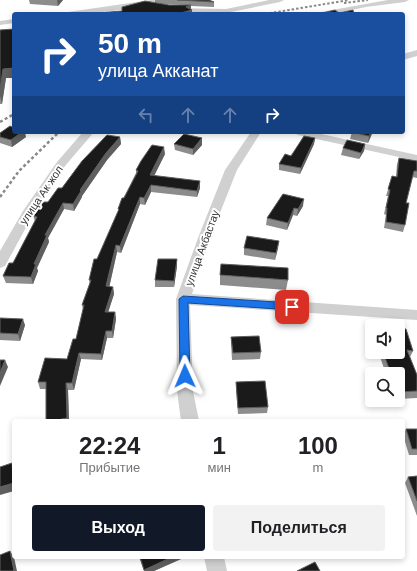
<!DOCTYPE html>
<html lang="ru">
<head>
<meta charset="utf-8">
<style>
	body { margin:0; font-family:Helvetica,sans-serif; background:#f2f2f2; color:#202124; height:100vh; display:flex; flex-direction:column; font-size:15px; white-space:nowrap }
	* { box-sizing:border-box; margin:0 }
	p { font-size:13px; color:#757577 }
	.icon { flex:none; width:22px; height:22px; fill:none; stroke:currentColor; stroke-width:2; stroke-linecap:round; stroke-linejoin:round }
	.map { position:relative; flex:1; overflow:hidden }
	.details { position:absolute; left:12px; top:419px; width:393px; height:140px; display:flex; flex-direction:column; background:#fff; border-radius:4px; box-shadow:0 2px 6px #0003 }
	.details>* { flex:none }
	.banner { position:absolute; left:12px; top:12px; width:393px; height:122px; border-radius:4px; box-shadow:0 2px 6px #0003; background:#1a4fa0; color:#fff; overflow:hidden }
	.fabs { position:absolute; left:365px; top:319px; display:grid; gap:8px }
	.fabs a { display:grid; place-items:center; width:40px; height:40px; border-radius:4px; background:#fff; box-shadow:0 2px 6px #0003; font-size:20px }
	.pin { position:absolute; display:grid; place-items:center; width:34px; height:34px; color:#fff; margin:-17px; border-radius:8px; box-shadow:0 2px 6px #0006 }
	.me { position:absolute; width:44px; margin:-22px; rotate:359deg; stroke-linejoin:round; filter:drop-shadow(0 0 3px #0008) }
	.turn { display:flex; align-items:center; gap:14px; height:84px; padding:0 20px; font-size:18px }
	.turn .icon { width:52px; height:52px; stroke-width:2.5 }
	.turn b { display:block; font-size:28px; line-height:34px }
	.lanes { display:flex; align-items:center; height:38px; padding:0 20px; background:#0003; justify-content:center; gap:20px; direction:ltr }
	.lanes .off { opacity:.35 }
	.eta { display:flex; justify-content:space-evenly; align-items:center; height:68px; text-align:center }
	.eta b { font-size:24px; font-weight:700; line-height:28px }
	.action { display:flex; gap:8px; margin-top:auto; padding:8px 20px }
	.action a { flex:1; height:46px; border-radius:4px; background:#111827; color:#fff; font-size:16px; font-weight:700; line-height:46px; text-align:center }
	.action a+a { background:#f2f2f2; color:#202124 }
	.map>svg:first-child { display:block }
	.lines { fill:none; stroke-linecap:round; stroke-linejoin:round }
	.minor { fill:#d0d0d0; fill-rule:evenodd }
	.rail-far1 { stroke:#888; stroke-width:2; stroke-dasharray:2.5 2; stroke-linecap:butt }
	.rail { stroke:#888; stroke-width:2.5; stroke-dasharray:3 2.5; stroke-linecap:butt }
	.wall { fill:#8c8c8c; fill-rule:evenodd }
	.shaded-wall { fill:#5f5f5f }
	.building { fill:#1a1a1a; stroke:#5f5f5f }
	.route { fill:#1a73e8; stroke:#114b97 }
	.labels { text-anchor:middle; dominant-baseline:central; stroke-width:4; stroke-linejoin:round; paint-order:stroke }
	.street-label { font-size:11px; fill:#333; stroke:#fff }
</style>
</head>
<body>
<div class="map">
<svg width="417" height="571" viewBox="0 0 417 571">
	<rect width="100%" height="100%" fill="#fff"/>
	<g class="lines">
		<path class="minor" d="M151 0H166L165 2C132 9 97 14 64 14L68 12Z
			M269 0H284L280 2 226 13 174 12 170 10 174 8 226 9Z
			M388 0H409L405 2 366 7 332 14H317L321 12Z
			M14 19V23L0 25V21Z
			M417 50V56L403 60V54Z
			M83 132H94L65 166 35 211 5 266 0 268V251L23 211 57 162Z
			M251 132H261L237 170 210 238 192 294 417 310V320L190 305 193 391 199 421H181L177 391 176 299 198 238 225 170Z
			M293 132H312L417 155V161L298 135Z
			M204 557H224L227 571H207Z"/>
		<path class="rail-far1" d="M344 3 368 0
			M265 14 349 0"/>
		<path class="rail" d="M0 122 14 114
			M0 197 19 171 59 132"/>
	</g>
	<path class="wall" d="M29 0H63L58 6 30 4Z
		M155 0H209L214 2V7L191 6V9L192 10V14H86L122 11 155 3ZM164 4 185 5H169Z
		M14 29V78H6L2 104H0V30Z
		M352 132H373L368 143 350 139Z
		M0 133 26 137 12 147 0 143Z
		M120 137 121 144 107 160 82 196V197L74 211 64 209 48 238 49 242 37 268 38 271 33 284 6 283 3 276 13 263 35 221 33 216 62 188Z
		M315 138 314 144 300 174 279 170V164Z
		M174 144 202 145 193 155 175 150Z
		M365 144 364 151 359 159 341 155 343 148Z
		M165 154 154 176 200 188 197 197 151 192 145 205 140 204 121 253 117 252 109 287H113L114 294 108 312H115L116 319 113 338H107L102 360 81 359 74 390H68L69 421H46V389H40L38 382 67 359 76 339 83 309 82 305 90 284 89 280 118 212V209L136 173V170Z
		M399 158 417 161V178L412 177 406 203 405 225 403 232 384 228 386 215 384 214 388 196H386L392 176 396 177 397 164Z
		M283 194 303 206 297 216 293 215 287 230 266 225 267 218Z
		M244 248H278L275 260 244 255Z
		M177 259V266L174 287H155V280Z
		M220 275 288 280 286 290 220 285Z
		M0 318 25 325 20 341 0 340Z
		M372 328V344L370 335Z
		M398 328 413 351 410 357 417 375V398L398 399V374H386L380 357H375L374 352H398Z
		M231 337 261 352 260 359 232 360 231 343Z
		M236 382 268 407 267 413 238 414 236 389Z
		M406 429H417V455H409L403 435Z
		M417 476V516L405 483 408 477Z
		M139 557H180L181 559 154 571H144Z"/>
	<path class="shaded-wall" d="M57 0H63L58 6Z
		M191 5V10H192V14H177L186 7Z
		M14 68V78H6L2 104 0 96V90L3 69Z
		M22 132H25L26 137 12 147 11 140Z
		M371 132H373L372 133 368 143 369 136Z
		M120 137 121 144 107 160 82 196V197L74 211 73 204 80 190 106 153Z
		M202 138V145L193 155V149Z
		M315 138 314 144 300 174 301 168Z
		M365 144 364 151 359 159 361 153Z
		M164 147 165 154 151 182 150 175Z
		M200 181V188L197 197V191Z
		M151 185V192L145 205 144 198Z
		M140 197V204L121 253 120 246Z
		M304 199 303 206 297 216 298 209Z
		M63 203 64 209 48 238 49 242 37 268 38 271 33 284 31 277 34 264 45 235Z
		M294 208 293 215 287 230 288 223Z
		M279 241 278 248 275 260 276 253Z
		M116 245 117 252 108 293 106 286Z
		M177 259V266L174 287V281Z
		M113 287 114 294 106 319 105 312Z
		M115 312 116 319 113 338 112 331Z
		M23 319 25 325 20 341 18 334Z
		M106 331 107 338 102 360 101 354Z
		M79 353 81 359 74 390 72 383Z
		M5 360 8 367 0 386V373Z
		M66 383 68 390 69 421H68L67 418Z
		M12 463 14 467V478Z
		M14 483V491L0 495V487Z
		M10 551 14 557 17 571H14Z
		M172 557H180L181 559 154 571H144V570Z"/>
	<path class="building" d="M177 0H209L214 2Z
		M145 1 169 5H191L186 7 192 10 177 14H86L122 11V7Z
		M335 10 339 13 353 10 354 14H318Z
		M14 29V68L3 69 0 90V30Z
		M10 126 14 128V132H22L11 140 0 137V133Z
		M351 132H371L369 136Z
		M184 134 202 138 193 149 174 144Z
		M107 135 120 137 106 153 80 190 81 191 73 204 63 203 45 235H47L34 264H36L31 277 3 276 9 263H13L37 217 33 216 42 202H48L58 188H62L82 161Z
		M304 136 315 138 301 168 279 164 285 154 291 156Z
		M347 140 365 144 361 153 343 148Z
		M152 145 164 147 150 175 200 181 197 191 151 185 144 198 140 197 120 246 116 245 106 286 113 287 105 312H115L112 331H106L101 354 79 353 72 383H66L67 418 61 419 62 421H46V382H38L45 358 67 359 73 339H76L84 305H82L91 280H89L94 259H97L119 209H118L122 198H124L138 171 136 170 141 161Z
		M399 158 417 161V171H414L406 203H409L405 225 386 222 387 208H386L390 190 388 189 392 176 397 177Z
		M283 194 304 199 298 209 294 208 288 223 267 218Z
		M247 236 279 241 276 253 244 248Z
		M158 259H177L174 281 155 280Z
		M221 264 288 268V280L220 275Z
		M0 318 23 319 18 334 0 333Z
		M398 328 406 329 413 351 407 350 417 375V391L398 392V374H391L383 352H398Z
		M259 336 261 352 233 353 231 337Z
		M0 360H5L0 373Z
		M265 381 268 407 238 408 236 382Z
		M406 429H417V449H412Z
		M12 463 14 483 0 487V467Z
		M417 476V501L408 477Z
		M10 551 14 571H0V555Z
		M140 557H172L144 570Z
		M315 562 320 571H297Z"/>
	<path class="route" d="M183 296 292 303 297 307 292 310 188 303 190 376 189 379 185 380 181 379 180 376 179 299Z"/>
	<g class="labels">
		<g class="street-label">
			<text transform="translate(41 195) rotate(-56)">улица Ак жол</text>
			<text transform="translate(202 248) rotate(-70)">улица Акбастау</text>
		</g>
	</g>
</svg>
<div class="fabs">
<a><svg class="icon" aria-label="sound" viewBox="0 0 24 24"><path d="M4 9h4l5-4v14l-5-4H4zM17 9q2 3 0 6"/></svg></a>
<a><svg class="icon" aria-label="search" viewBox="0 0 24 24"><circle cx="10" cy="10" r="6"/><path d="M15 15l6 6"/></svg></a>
</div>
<div class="pin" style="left:292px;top:307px;background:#d93025"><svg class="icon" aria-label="arrive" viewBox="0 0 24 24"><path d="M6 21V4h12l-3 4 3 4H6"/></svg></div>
<svg class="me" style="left:185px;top:376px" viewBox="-20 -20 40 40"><path d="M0-17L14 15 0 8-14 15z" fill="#1a73e8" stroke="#fff" stroke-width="4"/></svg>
<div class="banner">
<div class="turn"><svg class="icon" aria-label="right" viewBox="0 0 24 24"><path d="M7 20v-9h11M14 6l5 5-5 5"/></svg><div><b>50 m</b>улица Акканат</div></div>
<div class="lanes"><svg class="icon off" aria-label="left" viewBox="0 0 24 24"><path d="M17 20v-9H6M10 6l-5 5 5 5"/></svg><svg class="icon off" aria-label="ahead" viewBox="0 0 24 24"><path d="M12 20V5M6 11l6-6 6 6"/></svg><svg class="icon off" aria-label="ahead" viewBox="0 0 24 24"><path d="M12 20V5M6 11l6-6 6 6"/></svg><svg class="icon" aria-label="right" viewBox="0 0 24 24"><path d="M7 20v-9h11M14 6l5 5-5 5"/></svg></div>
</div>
<section class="details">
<div class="eta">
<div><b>22:24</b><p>Прибытие</p></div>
<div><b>1</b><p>мин</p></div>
<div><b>100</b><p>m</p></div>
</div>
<div class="action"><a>Выход</a><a>Поделиться</a></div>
</section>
</div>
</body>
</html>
